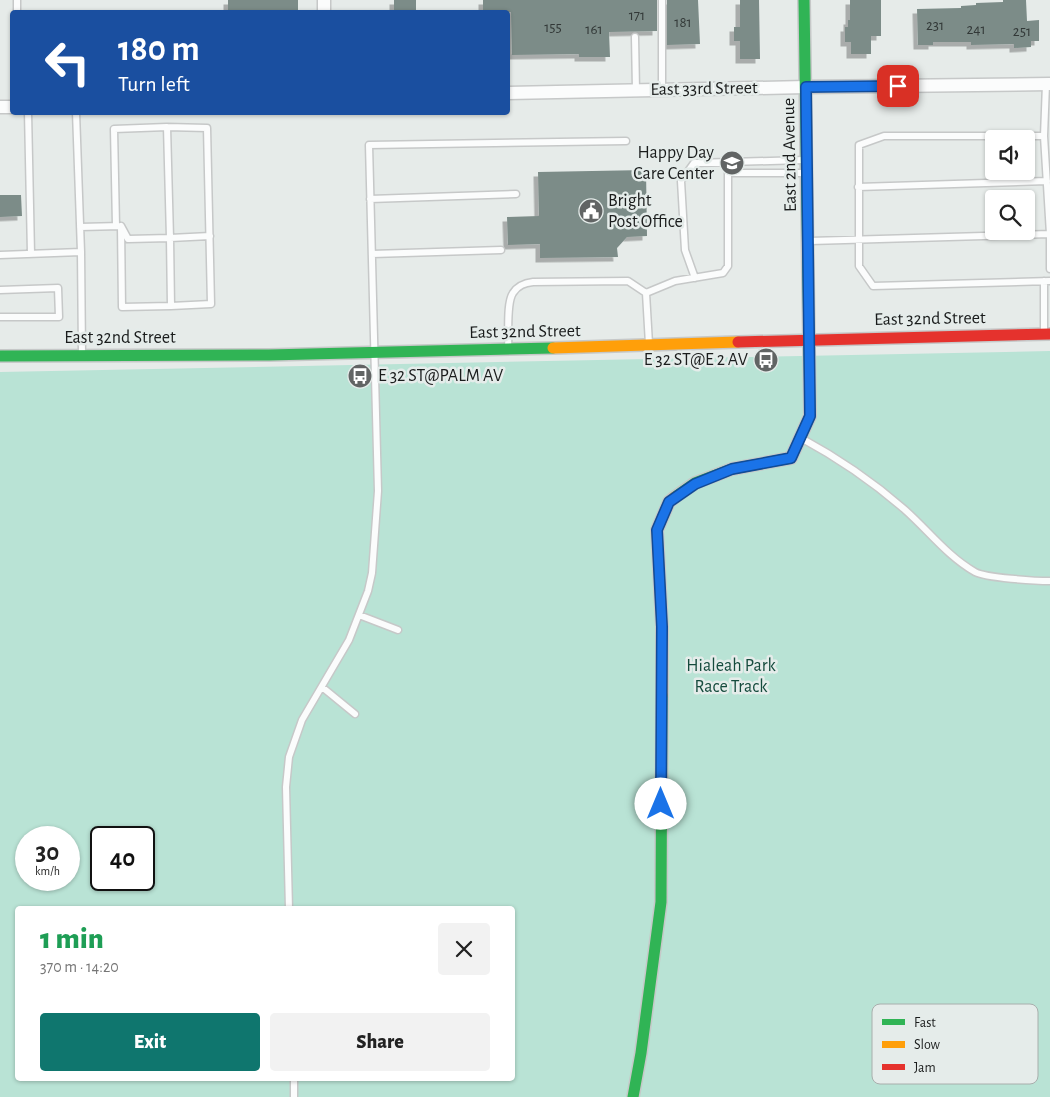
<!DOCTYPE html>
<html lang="en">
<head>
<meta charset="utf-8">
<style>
	body { margin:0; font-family:"Alegreya Sans",sans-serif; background:#f2f2f2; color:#222; height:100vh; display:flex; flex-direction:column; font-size:19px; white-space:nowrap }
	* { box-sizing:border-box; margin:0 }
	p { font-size:16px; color:#767676 }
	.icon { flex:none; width:28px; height:28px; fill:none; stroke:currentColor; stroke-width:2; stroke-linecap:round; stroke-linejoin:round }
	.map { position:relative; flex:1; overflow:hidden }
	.details { position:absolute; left:15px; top:906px; width:500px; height:175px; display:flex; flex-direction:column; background:#fff; border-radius:5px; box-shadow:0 1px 4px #0004 }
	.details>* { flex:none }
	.banner { position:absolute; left:10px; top:10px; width:500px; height:105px; border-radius:5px; box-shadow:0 1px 4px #0004; background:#1a4fa0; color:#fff; overflow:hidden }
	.fabs { position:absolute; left:985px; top:130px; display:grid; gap:10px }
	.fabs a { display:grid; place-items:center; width:50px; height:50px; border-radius:5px; background:#fff; box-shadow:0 1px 4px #0004; font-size:25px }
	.speed { position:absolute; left:15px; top:826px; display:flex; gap:10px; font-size:25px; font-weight:700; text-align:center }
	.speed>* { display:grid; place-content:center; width:65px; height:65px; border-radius:50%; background:#fff; box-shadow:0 1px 4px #0004; line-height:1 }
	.speed small { font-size:12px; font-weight:400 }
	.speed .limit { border:2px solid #111; border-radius:8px; background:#fff; color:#111 }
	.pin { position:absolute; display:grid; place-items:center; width:42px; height:42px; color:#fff; margin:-21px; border-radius:10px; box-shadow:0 2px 8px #0006 }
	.me { position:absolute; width:55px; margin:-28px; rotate:0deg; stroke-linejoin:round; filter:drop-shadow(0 0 4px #0008) }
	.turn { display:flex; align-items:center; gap:18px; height:105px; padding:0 25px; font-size:22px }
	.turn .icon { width:65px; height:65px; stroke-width:2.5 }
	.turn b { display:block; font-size:35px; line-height:42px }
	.round { display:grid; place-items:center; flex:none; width:52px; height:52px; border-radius:5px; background:#f2f2f2 }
	.summary { display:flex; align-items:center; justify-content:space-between; height:85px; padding:0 25px }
	h1 { font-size:30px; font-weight:800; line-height:38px; color:#1e9e55 }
	.cta { display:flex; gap:10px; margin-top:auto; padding:10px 25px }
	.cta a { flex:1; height:58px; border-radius:5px; background:#0f766e; color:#fff; font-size:20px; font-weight:800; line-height:58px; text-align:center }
	.cta a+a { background:#f2f2f2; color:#222 }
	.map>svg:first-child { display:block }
	.green { fill:#b9e3d5; fill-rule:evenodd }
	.building { fill:#7c8c88; filter:url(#shadow) }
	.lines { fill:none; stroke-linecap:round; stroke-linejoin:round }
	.lane-casing { stroke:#c6c8c8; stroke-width:9 }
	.street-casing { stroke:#c6c8c8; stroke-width:15 }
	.fast-casing { stroke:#c6c8c8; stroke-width:14 }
	.slow-casing { stroke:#c6c8c8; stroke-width:14 }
	.jam-casing { stroke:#c6c8c8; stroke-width:14 }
	.lane { stroke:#fbfcfc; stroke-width:6 }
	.street { stroke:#fbfcfc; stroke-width:12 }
	.fast { stroke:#30b455; stroke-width:11 }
	.slow { stroke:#ff9f0a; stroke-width:11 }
	.jam { stroke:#e5322d; stroke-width:11 }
	.route-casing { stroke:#114b97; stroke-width:12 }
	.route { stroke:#1a73e8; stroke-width:9 }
	.labels { text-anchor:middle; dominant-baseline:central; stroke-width:5; stroke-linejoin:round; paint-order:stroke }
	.number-label { font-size:15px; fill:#323837 }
	.street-label { font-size:18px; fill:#1a1c1c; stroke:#e5ecea }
	.poi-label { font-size:18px; fill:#1a1c1c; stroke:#e5ecea; text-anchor:end }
	.park-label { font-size:18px; fill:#154b3d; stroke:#e5ecea }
	.key { fill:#e5ecea; stroke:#a8aeac; stroke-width:1 }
	.key-label { font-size:14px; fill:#1a1c1c }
</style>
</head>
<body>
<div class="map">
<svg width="1050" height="1097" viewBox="0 0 1050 1097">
	<defs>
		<filter id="shadow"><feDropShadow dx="-4.5" dy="4.5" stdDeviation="0" flood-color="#0004"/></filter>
	</defs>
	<rect width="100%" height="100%" fill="#e6ebe9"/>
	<path class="green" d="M1050 351V1097H0V372ZM26 838H69V880H26ZM101 838H144V880H101ZM18 909H512V1079H18Z"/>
	<path class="building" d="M228 0H298V12H228Z
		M394 0H416V12H394Z
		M483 0H657V31L609 32 610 57H579V54L512 55 511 12H483Z
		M667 0H698L700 44 667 45Z
		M740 0H759L760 59H740V41H734V27H740Z
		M850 0H881V36H871V54H851V42H845V27H848V20H850Z
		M1003 0H1026L1027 21 1039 20V41H1031V47L1014 48V44L971 45V42H933V45H918L917 9 961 8V6L976 5V3L1003 2Z
		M646 170 647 236 627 237 617 248 618 257 540 258V244L508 245 507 217 539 216 538 172Z
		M0 195H21L22 216 0 217Z"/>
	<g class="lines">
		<defs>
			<path id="lane" d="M17 0V12
				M662 0V90
				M635 37 636 90
				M28 112 31 254
				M167 127 207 128 211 304 171 306
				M1044 136 1046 84
				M728 173H804
				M858 187 1047 181
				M370 199 516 194
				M116 226 114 129 167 127 170 238 128 239 121 226
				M80 227 121 226 122 307 171 306 170 238 210 236
				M1050 234 1044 136H884L859 145V266L873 286 1050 281
				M810 241 1050 234V269
				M81 252 82 354
				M372 254 501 250
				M0 255 81 252 76 112
				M695 278 685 250 681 181 694 163 804 160
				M1044 281V332
				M0 290 58 288 59 317H0
				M646 293 675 281 723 273 728 266V162
				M646 293 649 344
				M508 348C509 334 506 303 513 293 518 285 525 283 533 282L628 281 646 293
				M801 438C838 458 873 482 904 509 928 530 947 556 975 572 986 578 1036 581 1050 581
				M359 615 398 630
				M322 687 355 714
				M289 909 286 787 289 757 302 720 349 640 368 591 372 573 378 491 369 145 626 141
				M294 1079V1097"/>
			<path id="street" d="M324 0V12
				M508 93 806 87 1050 84
				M0 107H12"/>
			<path id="fast" d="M0 356 269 355 553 348
				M675 497 695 483 732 469 791 458 810 416 804 0
				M633 1097 641 1053 661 902 662 695"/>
			<path id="slow" d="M553 348 738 342
				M662 695V627L657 530 669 502 675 497"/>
			<path id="jam" d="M738 342 1050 334"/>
		</defs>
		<use href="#lane" class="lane-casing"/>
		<use href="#street" class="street-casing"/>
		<use href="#fast" class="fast-casing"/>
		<use href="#slow" class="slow-casing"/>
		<use href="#jam" class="jam-casing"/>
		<use href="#lane" class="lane"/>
		<use href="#street" class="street"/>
		<use href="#fast" class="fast"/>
		<use href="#slow" class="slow"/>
		<use href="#jam" class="jam"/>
	</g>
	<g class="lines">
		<defs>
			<path id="route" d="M661 804 662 627 657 530 669 502 695 484 732 469 791 458 810 416 806 87 898 86"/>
		</defs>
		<use href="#route" class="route-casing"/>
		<use href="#route" class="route"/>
	</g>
	<defs>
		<symbol id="school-disc" viewBox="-11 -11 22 22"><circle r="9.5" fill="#616464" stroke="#e5ecea"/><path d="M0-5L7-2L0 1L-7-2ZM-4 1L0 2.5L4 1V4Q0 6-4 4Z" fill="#fff"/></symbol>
		<symbol id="civic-disc" viewBox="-11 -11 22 22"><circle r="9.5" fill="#616464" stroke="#e5ecea"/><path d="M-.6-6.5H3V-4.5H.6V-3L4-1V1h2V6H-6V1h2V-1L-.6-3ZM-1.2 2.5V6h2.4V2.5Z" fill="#fff"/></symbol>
		<symbol id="bus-disc" viewBox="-11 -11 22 22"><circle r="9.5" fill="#616464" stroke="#e5ecea"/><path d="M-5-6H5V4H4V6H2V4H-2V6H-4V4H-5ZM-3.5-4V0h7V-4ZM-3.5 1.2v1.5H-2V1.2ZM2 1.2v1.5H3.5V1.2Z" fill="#fff"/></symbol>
	</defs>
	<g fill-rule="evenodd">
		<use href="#school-disc" x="718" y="149" width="28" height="28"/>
		<use href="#civic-disc" x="577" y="197" width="28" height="28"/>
		<use href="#bus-disc" x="752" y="346" width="28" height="28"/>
		<use href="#bus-disc" x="346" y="362" width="28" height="28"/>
	</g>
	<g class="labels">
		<g class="number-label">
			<text x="637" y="15">171</text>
			<text x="683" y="22">181</text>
			<text x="935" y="25">231</text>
			<text x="553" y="27">155</text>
			<text x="594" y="29">161</text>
			<text x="976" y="29">241</text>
			<text x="1022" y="31">251</text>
		</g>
		<g class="street-label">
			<text transform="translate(704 89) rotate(-1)">East 33rd Street</text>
			<text transform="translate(790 155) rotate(-91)">East 2nd Avenue</text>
			<text transform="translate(930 319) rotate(-1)">East 32nd Street</text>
			<text transform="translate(525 332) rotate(-1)">East 32nd Street</text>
			<text x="120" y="338">East 32nd Street</text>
		</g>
		<g class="poi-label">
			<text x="714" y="153">Happy Day<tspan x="714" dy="21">Care Center</tspan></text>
			<text x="608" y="201" text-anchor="start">Bright<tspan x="608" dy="21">Post Office</tspan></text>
			<text x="748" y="360">E 32 ST@E 2 AV</text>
			<text x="378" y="376" text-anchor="start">E 32 ST@PALM AV</text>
		</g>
		<g class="park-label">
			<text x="731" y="666">Hialeah Park<tspan x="731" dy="21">Race Track</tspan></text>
		</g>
	</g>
	<rect x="872" y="1004" width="166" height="80" rx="8" class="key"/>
	<rect x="882" y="1019" width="23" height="6" fill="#30b455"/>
	<rect x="882" y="1041" width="23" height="7" fill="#ff9f0a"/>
	<rect x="882" y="1064" width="23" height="6" fill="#e5322d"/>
	<g class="key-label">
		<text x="914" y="1027">Fast</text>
		<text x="914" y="1049">Slow</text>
		<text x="914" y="1072">Jam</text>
	</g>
</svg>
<div class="fabs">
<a><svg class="icon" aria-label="sound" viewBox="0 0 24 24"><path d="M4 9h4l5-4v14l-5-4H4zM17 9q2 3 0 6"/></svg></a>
<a><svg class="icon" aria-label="search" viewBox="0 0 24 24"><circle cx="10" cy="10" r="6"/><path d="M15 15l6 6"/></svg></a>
</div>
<div class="speed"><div>30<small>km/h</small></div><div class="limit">40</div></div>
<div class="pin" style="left:898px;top:86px;background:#d93025"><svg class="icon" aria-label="arrive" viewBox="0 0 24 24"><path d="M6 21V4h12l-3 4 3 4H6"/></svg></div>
<svg class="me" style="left:661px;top:804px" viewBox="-20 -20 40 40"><circle r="19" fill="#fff"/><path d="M0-13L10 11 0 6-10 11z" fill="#1a73e8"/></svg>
<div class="banner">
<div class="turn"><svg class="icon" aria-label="left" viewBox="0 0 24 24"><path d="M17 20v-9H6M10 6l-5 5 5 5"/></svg><div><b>180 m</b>Turn left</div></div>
</div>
<section class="details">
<div class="summary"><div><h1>1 min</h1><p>370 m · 14:20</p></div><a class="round"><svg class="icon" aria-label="close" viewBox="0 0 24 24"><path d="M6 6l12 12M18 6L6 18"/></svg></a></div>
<div class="cta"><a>Exit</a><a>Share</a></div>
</section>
</div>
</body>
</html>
